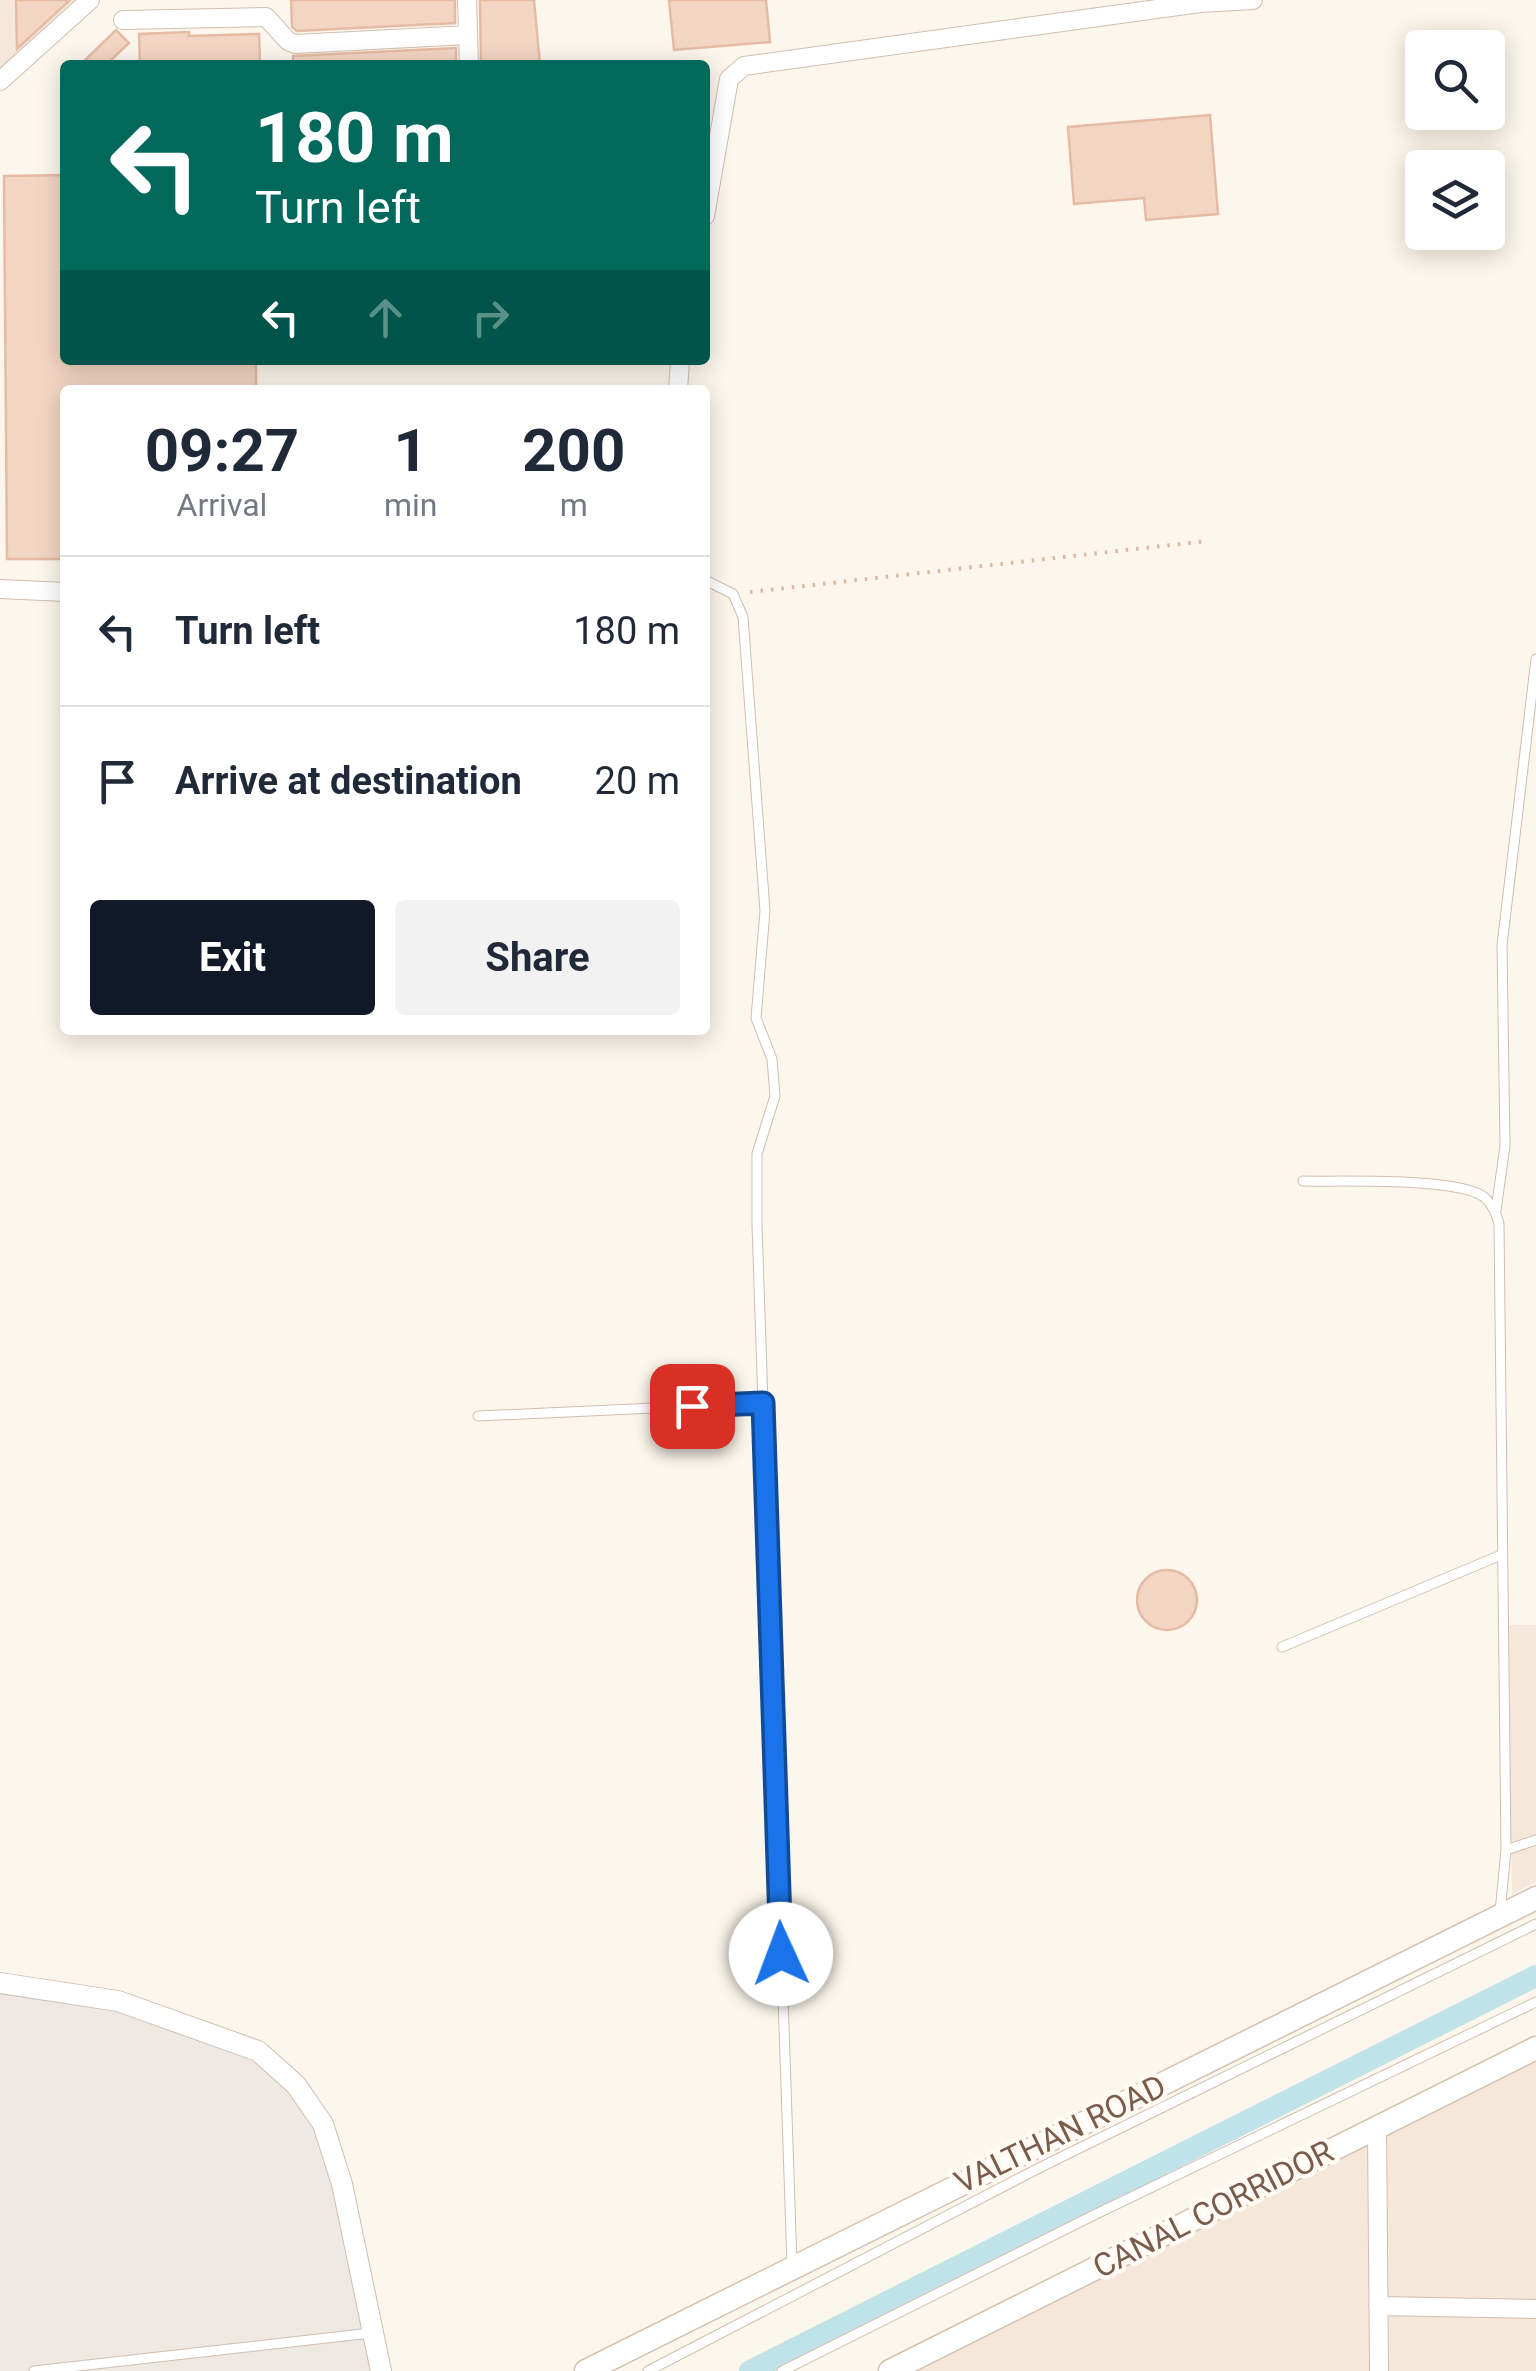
<!DOCTYPE html>
<html lang="en">
<head>
<meta charset="utf-8">
<style>
	body { margin:0; font-family:Roboto,sans-serif; background:#f2f2f3; color:#1f2937; height:100vh; display:flex; flex-direction:column; font-size:38px; white-space:nowrap }
	* { box-sizing:border-box; margin:0 }
	p { font-size:32px; color:#747a83 }
	.icon { flex:none; width:55px; height:55px; fill:none; stroke:currentColor; stroke-width:2; stroke-linecap:round; stroke-linejoin:round }
	.map { position:relative; flex:1; overflow:hidden }
	.drawer { position:absolute; left:60px; top:385px; width:650px; height:650px; display:flex; flex-direction:column; background:#fff; border-radius:10px; box-shadow:0 5px 25px #0003 }
	.drawer>* { flex:none }
	.banner { position:absolute; left:60px; top:60px; width:650px; height:305px; border-radius:10px; box-shadow:0 5px 25px #0003; background:#00695c; color:#fff; overflow:hidden }
	.fabs { position:absolute; left:1405px; top:30px; display:grid; gap:20px }
	.fabs a { display:grid; place-items:center; width:100px; height:100px; border-radius:10px; background:#fff; box-shadow:0 5px 25px #0003; font-size:50px }
	.pin { position:absolute; display:grid; place-items:center; width:85px; height:85px; color:#fff; margin:-42px; border-radius:20px; box-shadow:0 5px 15px #0006 }
	.me { position:absolute; width:110px; margin:-55px; rotate:358deg; stroke-linejoin:round; filter:drop-shadow(0 0 8px #0008) }
	.turn { display:flex; align-items:center; gap:35px; height:210px; padding:0 30px; font-size:45px }
	.turn .icon { width:130px; height:130px; stroke-width:2.5 }
	.turn b { display:block; font-size:70px; line-height:85px }
	.lanes { display:flex; align-items:center; height:95px; padding:0 30px; background:#0003; justify-content:center; gap:50px; direction:ltr }
	.lanes .off { opacity:.35 }
	.eta { display:flex; justify-content:space-evenly; align-items:center; height:170px; text-align:center }
	.eta b { font-size:60px; font-weight:700; line-height:70px }
	.primary-button { display:flex; gap:20px; margin-top:auto; padding:20px 30px }
	.primary-button a { flex:1; height:115px; border-radius:10px; background:#111827; color:#fff; font-size:40px; font-weight:700; line-height:115px; text-align:center }
	.primary-button a+a { background:#f2f2f3; color:#1f2937 }
	ul { padding:0; list-style:none }
	li { display:flex; align-items:center; gap:30px; height:150px; padding:0 30px; border-top:2px solid #e0e1e3 }
	li div { flex:1 }
	li b { display:block; font-size:38px }
	li em { font-style:normal }
	.map>svg:first-child { display:block }
	.residential { fill:#f5e8da }
	.industrial { fill:#efe9e4 }
	.lines { fill:none; stroke-linecap:round; stroke-linejoin:round }
	.canal { stroke:#bfe3e8; stroke-width:22 }
	.building { fill:#f3d5c3; stroke:#e6bba3; stroke-width:2.5 }
	.service-casing { stroke:#d1beb0; stroke-width:11 }
	.minor-casing { stroke:#d1beb0; stroke-width:20 }
	.tertiary-casing { stroke:#d1beb0; stroke-width:22 }
	.secondary-casing { stroke:#d6c0b0; stroke-width:25 }
	.path { stroke:#d9b8a5; stroke-width:4; stroke-dasharray:2.5 8; stroke-linecap:butt }
	.service { stroke:#fff; stroke-width:9 }
	.minor { stroke:#fff; stroke-width:18 }
	.tertiary { stroke:#fff; stroke-width:20 }
	.secondary { stroke:#fff; stroke-width:22 }
	.route-casing { stroke:#114b97; stroke-width:25 }
	.route { stroke:#1a73e8; stroke-width:18 }
	.labels { text-anchor:middle; dominant-baseline:central; stroke-width:9; stroke-linejoin:round; paint-order:stroke }
	.street-label { font-size:32px; fill:#7a5c4d; stroke:#fffaf3 }
</style>
</head>
<body>
<div class="map">
<svg width="1536" height="2371" viewBox="0 0 1536 2371">
	<rect width="100%" height="100%" fill="#fdf6ec"/>
	<path class="residential" d="M0 0H83L0 76Z
		M1507 1625H1536V1882L1512 1894Z
		M1536 2060V2371H910Z"/>
	<path class="industrial" d="M0 1993 115 2011 255 2057 292 2094 315 2127 335 2189 371 2371H0Z"/>
	<g class="lines">
		<path class="canal" d="M750 2371 1536 1976"/>
	</g>
	<path class="building" d="M16 0H70L17 49Z
		M291 0H455V23L297 31 292 27Z
		M480 0H534L540 65H481Z
		M669 0H766L770 42 674 50Z
		M116 30 129 43 106 65H80Z
		M189 32V36L259 34 260 65H140L139 34Z
		M456 48V65H293V56Z
		M1210 115 1218 214 1146 220 1144 198 1074 204 1068 127Z
		M65 175V360H256V390H65V559H7L4 176Z
		M1137 1600a30 30 0 1 1 60 0a30 30 0 1 1-60 0Z"/>
	<g class="lines">
		<defs>
			<path id="service" d="M705 580 733 594 743 617 765 911 756 1018 772 1059 775 1096 757 1154V1225L792 2264
				M1303 1181C1340 1182 1458 1177 1484 1197 1493 1205 1496 1213 1499 1224L1506 1850 1500 1912
				M1496 1210 1505 1146 1502 945 1536 659
				M478 1416 763 1403
				M1282 1647 1501 1555
				M1506 1850 1536 1840
				M34 2371 371 2333
				M648 2371 1041 2167 1536 1924
				M782 2371 1092 2216 1536 2002"/>
			<path id="minor" d="M467 0 469 65
				M123 20 266 17 288 41 295 44 468 35
				M0 81 90 0
				M705 216 729 79 744 66 1200 3 1253 0
				M678 390 680 360
				M0 589 65 592
				M1377 2127 1379 2371
				M1378 2306 1536 2309"/>
			<path id="tertiary" d="M0 1983 118 2001 258 2051 296 2085 323 2124 342 2184 381 2371"/>
			<path id="secondary" d="M586 2371 1536 1898
				M890 2371 1536 2048"/>
		</defs>
		<use href="#service" class="service-casing"/>
		<use href="#minor" class="minor-casing"/>
		<use href="#tertiary" class="tertiary-casing"/>
		<use href="#secondary" class="secondary-casing"/>
		<path class="path" d="M750 592 1207 541"/>
		<use href="#service" class="service"/>
		<use href="#minor" class="minor"/>
		<use href="#tertiary" class="tertiary"/>
		<use href="#secondary" class="secondary"/>
	</g>
	<g class="lines">
		<defs>
			<path id="route" d="M692 1406 763 1403 781 1954"/>
		</defs>
		<use href="#route" class="route-casing"/>
		<use href="#route" class="route"/>
	</g>
	<g class="labels">
		<g class="street-label">
			<text transform="translate(1060 2134) rotate(-26)">VALTHAN ROAD</text>
			<text transform="translate(1213 2209) rotate(-27)">CANAL CORRIDOR</text>
		</g>
	</g>
</svg>
<div class="fabs">
<a><svg class="icon" aria-label="search" viewBox="0 0 24 24"><circle cx="10" cy="10" r="6"/><path d="M15 15l6 6"/></svg></a>
<a><svg class="icon" aria-label="layers" viewBox="0 0 24 24"><path d="M12 4l9 5-9 5-9-5zM3 14l9 5 9-5"/></svg></a>
</div>
<div class="pin" style="left:692px;top:1406px;background:#d93025"><svg class="icon" aria-label="arrive" viewBox="0 0 24 24"><path d="M6 21V4h12l-3 4 3 4H6"/></svg></div>
<svg class="me" style="left:781px;top:1954px" viewBox="-20 -20 40 40"><circle r="19" fill="#fff"/><path d="M0-13L10 11 0 6-10 11z" fill="#1a73e8"/></svg>
<div class="banner">
<div class="turn"><svg class="icon" aria-label="left" viewBox="0 0 24 24"><path d="M17 20v-9H6M10 6l-5 5 5 5"/></svg><div><b>180 m</b>Turn left</div></div>
<div class="lanes"><svg class="icon" aria-label="left" viewBox="0 0 24 24"><path d="M17 20v-9H6M10 6l-5 5 5 5"/></svg><svg class="icon off" aria-label="ahead" viewBox="0 0 24 24"><path d="M12 20V5M6 11l6-6 6 6"/></svg><svg class="icon off" aria-label="right" viewBox="0 0 24 24"><path d="M7 20v-9h11M14 6l5 5-5 5"/></svg></div>
</div>
<section class="drawer">
<div class="eta">
<div><b>09:27</b><p>Arrival</p></div>
<div><b>1</b><p>min</p></div>
<div><b>200</b><p>m</p></div>
</div>
<ul>
<li><svg class="icon" aria-label="left" viewBox="0 0 24 24"><path d="M17 20v-9H6M10 6l-5 5 5 5"/></svg><div><b>Turn left</b></div><em>180 m</em></li>
<li><svg class="icon" aria-label="arrive" viewBox="0 0 24 24"><path d="M6 21V4h12l-3 4 3 4H6"/></svg><div><b>Arrive at destination</b></div><em>20 m</em></li>
</ul>
<div class="primary-button"><a>Exit</a><a>Share</a></div>
</section>
</div>
</body>
</html>
